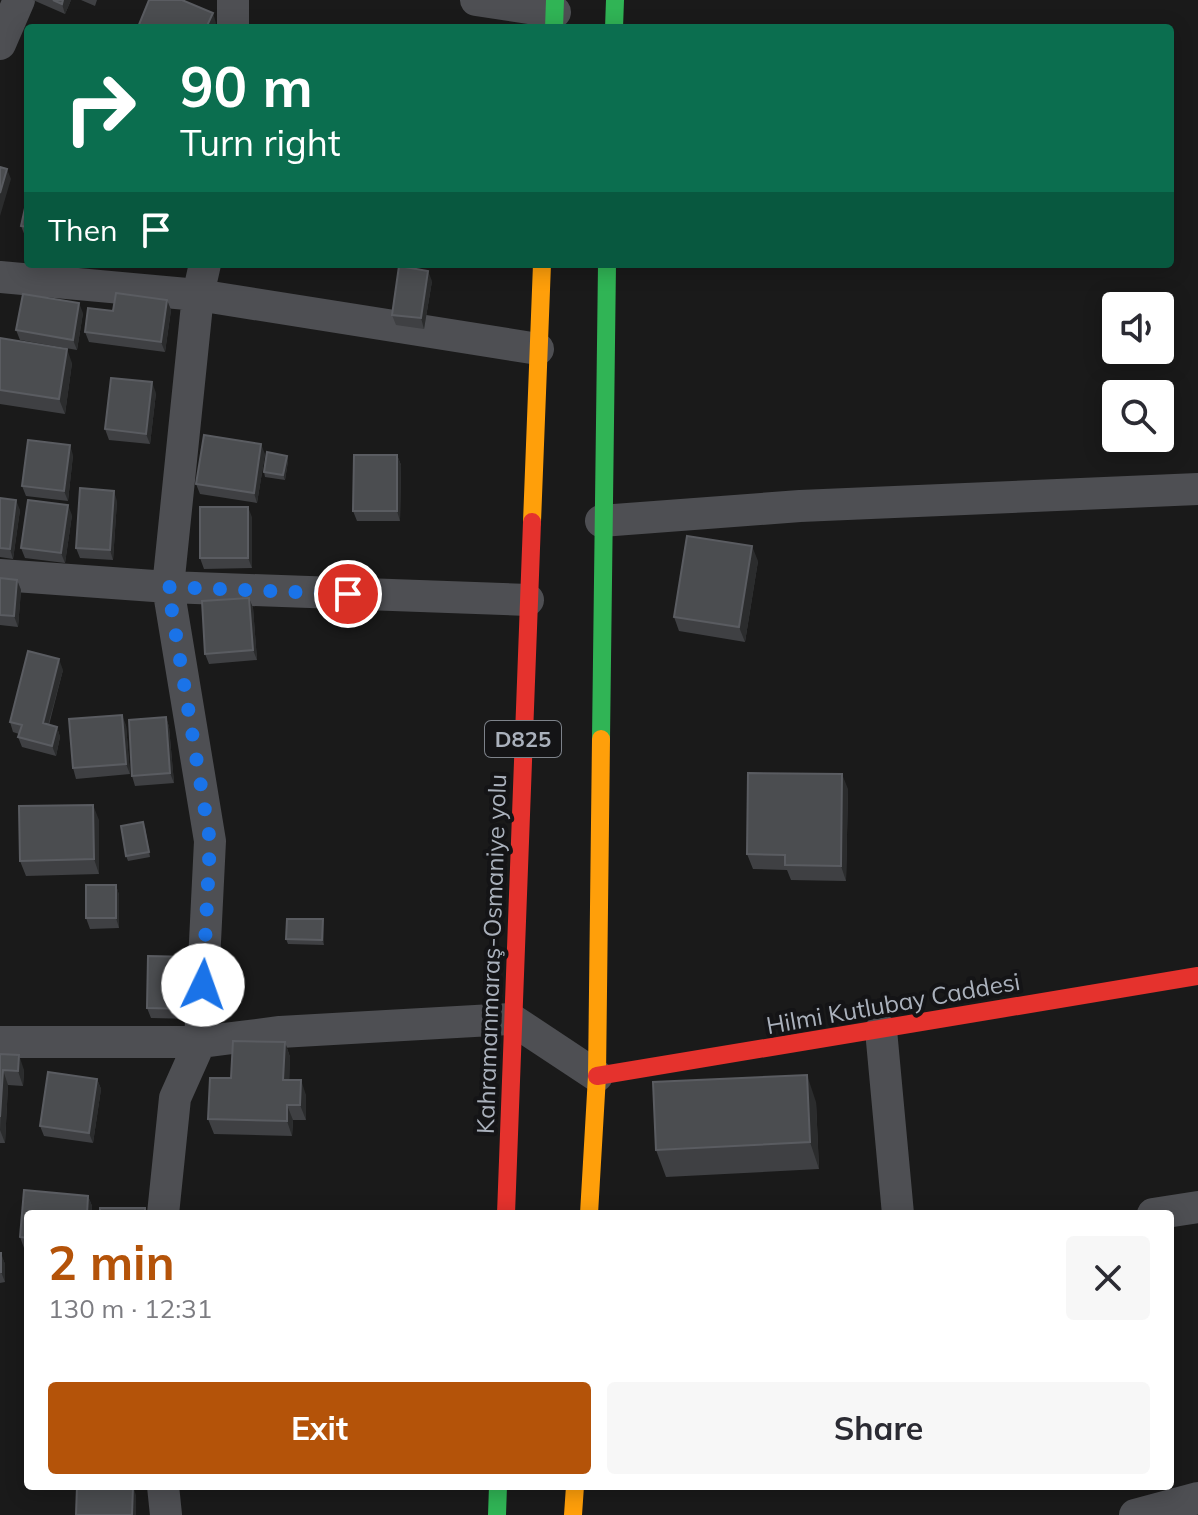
<!DOCTYPE html>
<html lang="en">
<head>
<meta charset="utf-8">
<style>
	body { margin:0; font-family:Mulish,sans-serif; background:#f7f7f7; color:#2b2b33; height:100vh; display:flex; flex-direction:column; font-size:30px; white-space:nowrap }
	* { box-sizing:border-box; margin:0 }
	p { font-size:26px; color:#7c7c81 }
	.icon { flex:none; width:44px; height:44px; fill:none; stroke:currentColor; stroke-width:2; stroke-linecap:round; stroke-linejoin:round }
	.map { position:relative; flex:1; overflow:hidden }
	.sheet { position:absolute; left:24px; top:1210px; width:1150px; height:280px; display:flex; flex-direction:column; background:#fff; border-radius:8px; box-shadow:0 4px 20px #0003 }
	.sheet>* { flex:none }
	.top-card { position:absolute; left:24px; top:24px; width:1150px; height:244px; border-radius:8px; box-shadow:0 4px 20px #0003; background:#0b6e4f; color:#fff; overflow:hidden }
	.buttons { position:absolute; left:1102px; top:292px; display:grid; gap:16px }
	.buttons a { display:grid; place-items:center; width:72px; height:72px; border-radius:8px; background:#fff; box-shadow:0 4px 20px #0003; font-size:40px }
	.pin { position:absolute; display:grid; place-items:center; width:68px; height:68px; color:#fff; margin:-34px; border:4px solid #fff; border-radius:50%; box-shadow:0 2px 8px #0007 }
	.me { position:absolute; width:88px; margin:-44px; rotate:3deg; stroke-linejoin:round; filter:drop-shadow(0 0 6px #0008) }
	.turn { display:flex; align-items:center; gap:28px; height:168px; padding:0 24px; font-size:36px }
	.turn .icon { width:104px; height:104px; stroke-width:2.5 }
	.turn b { display:block; font-size:56px; line-height:68px }
	.then { display:flex; align-items:center; height:76px; padding:0 24px; background:#0003; gap:16px; font-size:30px }
	.round { display:grid; place-items:center; flex:none; width:84px; height:84px; border-radius:8px; background:#f7f7f7 }
	.headline { display:flex; align-items:center; justify-content:space-between; height:136px; padding:0 24px }
	h1 { font-size:48px; font-weight:700; line-height:60px; color:#b45309 }
	.primary-button { display:flex; gap:16px; margin-top:auto; padding:16px 24px }
	.primary-button a { flex:1; height:92px; border-radius:8px; background:#b45309; color:#fff; font-size:32px; font-weight:700; line-height:92px; text-align:center }
	.primary-button a+a { background:#f7f7f7; color:#2b2b33 }
	.map>svg:first-child { display:block }
	.lines { fill:none; stroke-linecap:round; stroke-linejoin:round }
	.street { stroke:#4e4f53; stroke-width:32 }
	.fast { stroke:#30b455; stroke-width:18 }
	.slow { stroke:#ff9f0a; stroke-width:18 }
	.jam { stroke:#e5322d; stroke-width:18 }
	.wall { fill:#3f4043 }
	.shaded-wall { fill:#2b2c2d }
	.building { fill:#4b4d50; stroke:#5a5c61; stroke-width:2 }
	.route { stroke:#1a73e8; stroke-width:14; stroke-dasharray:0 25.2 }
	.labels { text-anchor:middle; dominant-baseline:central; stroke-width:8; stroke-linejoin:round; paint-order:stroke }
	.shield { fill:#141416; stroke:#7d828a; stroke-width:2 }
	.shield-label { font-size:22px; font-weight:bold; fill:#aab1bc }
	.street-label { font-size:24px; fill:#aab1bc; stroke:#141416 }
</style>
</head>
<body>
<div class="map">
<svg width="1198" height="1515" viewBox="0 0 1198 1515">
	<rect width="100%" height="100%" fill="#1a1a1a"/>
	<g class="lines">
		<path class="street" d="M476 0 555 12
			M233 28V0
			M0 44 19 0
			M0 277 198 295 538 349
			M601 521 800 506 1198 489
			M0 575 168 587 528 600
			M881 1030 898 1214
			M0 1042H200L280 1032 511 1019 597 1076
			M163 1214 175 1098 200 1042 210 841 168 587 198 295 205 264
			M1153 1214 1198 1207
			M163 1486 166 1515
			M1135 1515 1198 1498"/>
		<path class="fast" d="M554 28 555 0
			M614 28 615 0
			M601 739 607 264
			M497 1515 498 1486"/>
		<path class="slow" d="M532 522 542 264
			M589 1214 597 1076 601 739
			M573 1515 575 1486"/>
		<path class="jam" d="M597 1076 1198 976
			M506 1214 532 522"/>
	</g>
	<path class="wall" d="M33 0H71L65 14Z
		M81 0H97L95 6Z
		M28 199V236H25L21 226Z
		M432 281 424 329 396 325 392 315Z
		M167 300 171 310 165 352 89 342 85 332 113 311Z
		M83 313 77 350 20 340 16 330Z
		M0 338 72 363 65 414 0 404Z
		M156 393 150 444 109 440 105 429Z
		M265 454 257 503 200 494 196 484Z
		M73 455 68 501 26 496 22 486Z
		M397 455 401 465 400 521H357L353 511Z
		M287 456 288 461 285 480 265 477 264 472Z
		M0 498 20 510 13 559 0 557Z
		M117 501 113 560 80 558 76 548Z
		M72 515 65 563 25 558 21 548Z
		M252 517V568L204 569 200 558Z
		M758 561 745 642 679 631 674 617Z
		M0 578 17 580 21 590 18 627 0 625Z
		M249 598 253 608 257 660 209 664 205 654Z
		M63 670 49 725 57 727 60 737 56 756 22 747 18 737 19 734 13 732 10 722Z
		M166 717 169 727 174 783 135 786 132 776Z
		M126 725 130 774 76 779 73 768Z
		M848 789 846 881 791 880 787 870 753 869 747 854Z
		M99 820V874L26 876 20 861Z
		M145 827 150 857 128 861 126 856Z
		M116 885 119 895V928L90 929 86 918Z
		M324 924V945L288 944 286 939Z
		M195 967 194 1019 151 1018 147 1008Z
		M285 1042 290 1057 289 1080 306 1095V1120H293L292 1136 214 1134 208 1119 231 1078Z
		M0 1054 24 1070 23 1086 8 1085 5 1143H0Z
		M97 1079 101 1089 93 1143 44 1136 40 1126Z
		M816 1102 819 1169 666 1177 656 1150Z
		M24 1190 88 1196 92 1206 91 1214H28V1248H24L20 1237Z
		M0 1253 5 1264V1282L0 1283Z"/>
	<path class="shaded-wall" d="M63 0H71L65 14 62 4Z
		M213 13 216 23 214 28H206Z
		M7 169 11 179 0 216V193Z
		M428 271 432 281 424 329 421 318Z
		M167 300 171 310 165 352 161 342Z
		M79 303 83 313 77 350 73 340Z
		M67 349 72 363 65 414 59 399Z
		M152 382 156 393 150 444 146 434Z
		M261 444 265 454 257 503 254 493Z
		M70 445 73 455 68 501 64 491Z
		M397 455 401 465 400 521 397 511Z
		M287 456 288 461 285 480 283 475Z
		M114 491 117 501 113 560 110 550Z
		M16 500 20 510 13 559 10 549Z
		M68 505 72 515 65 563 61 553Z
		M248 507 252 517V568L248 558Z
		M752 546 758 561 745 642 739 627Z
		M17 580 21 590 18 627 14 616Z
		M249 598 253 608 257 660 253 650Z
		M59 659 63 670 46 733 43 723Z
		M122 715 126 725 130 774 126 764Z
		M166 717 169 727 174 783 170 773Z
		M57 727 60 737 56 756 52 746Z
		M842 774 848 789 846 881 841 866Z
		M93 805 99 820V874L94 859Z
		M116 885 119 895V928L116 918Z
		M323 919 324 924V945L322 940Z
		M191 957 195 967 194 1019 190 1009Z
		M285 1042 290 1057 289 1095 283 1080Z
		M19 1055 24 1070 23 1086 18 1071Z
		M3 1070 8 1085 5 1143 0 1130Z
		M807 1075 816 1102 819 1169 810 1142Z
		M97 1079 101 1089 93 1143 89 1133Z
		M301 1080 306 1095V1120L300 1105Z
		M287 1105 293 1120 292 1136 287 1121Z
		M88 1196 92 1206 91 1214H87Z
		M1 1253 5 1264V1282L1 1272Z
		M133 1486 136 1495V1515H132Z"/>
	<path class="building" d="M53 0H63L62 4Z
		M149 0H182L213 13 206 28H139L138 27Z
		M0 167 7 169 0 193Z
		M27 199H28V227L21 226Z
		M399 266 428 271 421 318 392 315Z
		M116 293 167 300 161 342 85 332 88 308 113 311Z
		M23 294 79 303 73 340 16 330Z
		M0 338 67 349 59 399 0 390Z
		M111 378 152 382 146 434 105 429Z
		M204 435 261 444 254 493 196 484Z
		M28 440 70 445 64 491 22 486Z
		M267 452 287 456 283 475 264 472Z
		M354 455H397V511H353Z
		M80 488 114 491 110 550 76 548Z
		M0 498 16 500 10 549 0 548Z
		M28 500 68 505 61 553 21 548Z
		M200 507H248V558H200Z
		M687 536 752 546 739 627 674 617Z
		M0 578 17 580 14 616 0 615Z
		M249 598 253 650 205 654 202 601Z
		M28 651 59 659 43 723 57 727 52 746 18 737 22 725 10 722Z
		M122 715 126 764 73 768 69 719Z
		M166 717 170 773 132 776 129 720Z
		M748 773 842 774 841 866 785 865V855L747 854Z
		M93 805 94 859 20 861 19 806Z
		M143 822 149 852 126 856 121 826Z
		M86 885H116V918H86Z
		M287 919H323L322 940 286 939Z
		M148 956 191 957 190 1009 147 1008Z
		M233 1041 285 1042 283 1080H301L300 1105H287V1121L208 1119 210 1078H231Z
		M0 1054 19 1055 18 1071 3 1070 0 1117Z
		M48 1072 97 1079 89 1133 40 1126Z
		M807 1075 810 1142 656 1150 653 1082Z
		M24 1190 88 1196 87 1214H28V1238L20 1237Z
		M100 1208H145V1214H100Z
		M0 1253H1V1272H0Z
		M77 1486H133L132 1515H76Z"/>
	<g class="lines">
		<path class="route" d="M203 985 210 841 168 587 348 594"/>
	</g>
	<g class="labels">
		<rect class="shield" x="485" y="721" width="76" height="36" rx="6"/>
		<g class="shield-label">
			<text x="523" y="739">D825</text>
		</g>
		<g class="street-label">
			<text transform="translate(491 954) rotate(-88)">Kahramanmaraş-Osmaniye yolu</text>
			<text transform="translate(893 1003) rotate(-10)">Hilmi Kutlubay Caddesi</text>
		</g>
	</g>
</svg>
<div class="buttons">
<a><svg class="icon" aria-label="sound" viewBox="0 0 24 24"><path d="M4 9h4l5-4v14l-5-4H4zM17 9q2 3 0 6"/></svg></a>
<a><svg class="icon" aria-label="search" viewBox="0 0 24 24"><circle cx="10" cy="10" r="6"/><path d="M15 15l6 6"/></svg></a>
</div>
<div class="pin" style="left:348px;top:594px;background:#d93025"><svg class="icon" aria-label="arrive" viewBox="0 0 24 24"><path d="M6 21V4h12l-3 4 3 4H6"/></svg></div>
<svg class="me" style="left:203px;top:985px" viewBox="-20 -20 40 40"><circle r="19" fill="#fff"/><path d="M0-13L10 11 0 6-10 11z" fill="#1a73e8"/></svg>
<div class="top-card">
<div class="turn"><svg class="icon" aria-label="right" viewBox="0 0 24 24"><path d="M7 20v-9h11M14 6l5 5-5 5"/></svg><div><b>90 m</b>Turn right</div></div>
<div class="then">Then<svg class="icon" aria-label="arrive" viewBox="0 0 24 24"><path d="M6 21V4h12l-3 4 3 4H6"/></svg></div>
</div>
<section class="sheet">
<div class="headline"><div><h1>2 min</h1><p>130 m · 12:31</p></div><a class="round"><svg class="icon" aria-label="close" viewBox="0 0 24 24"><path d="M6 6l12 12M18 6L6 18"/></svg></a></div>
<div class="primary-button"><a>Exit</a><a>Share</a></div>
</section>
</div>
</body>
</html>
